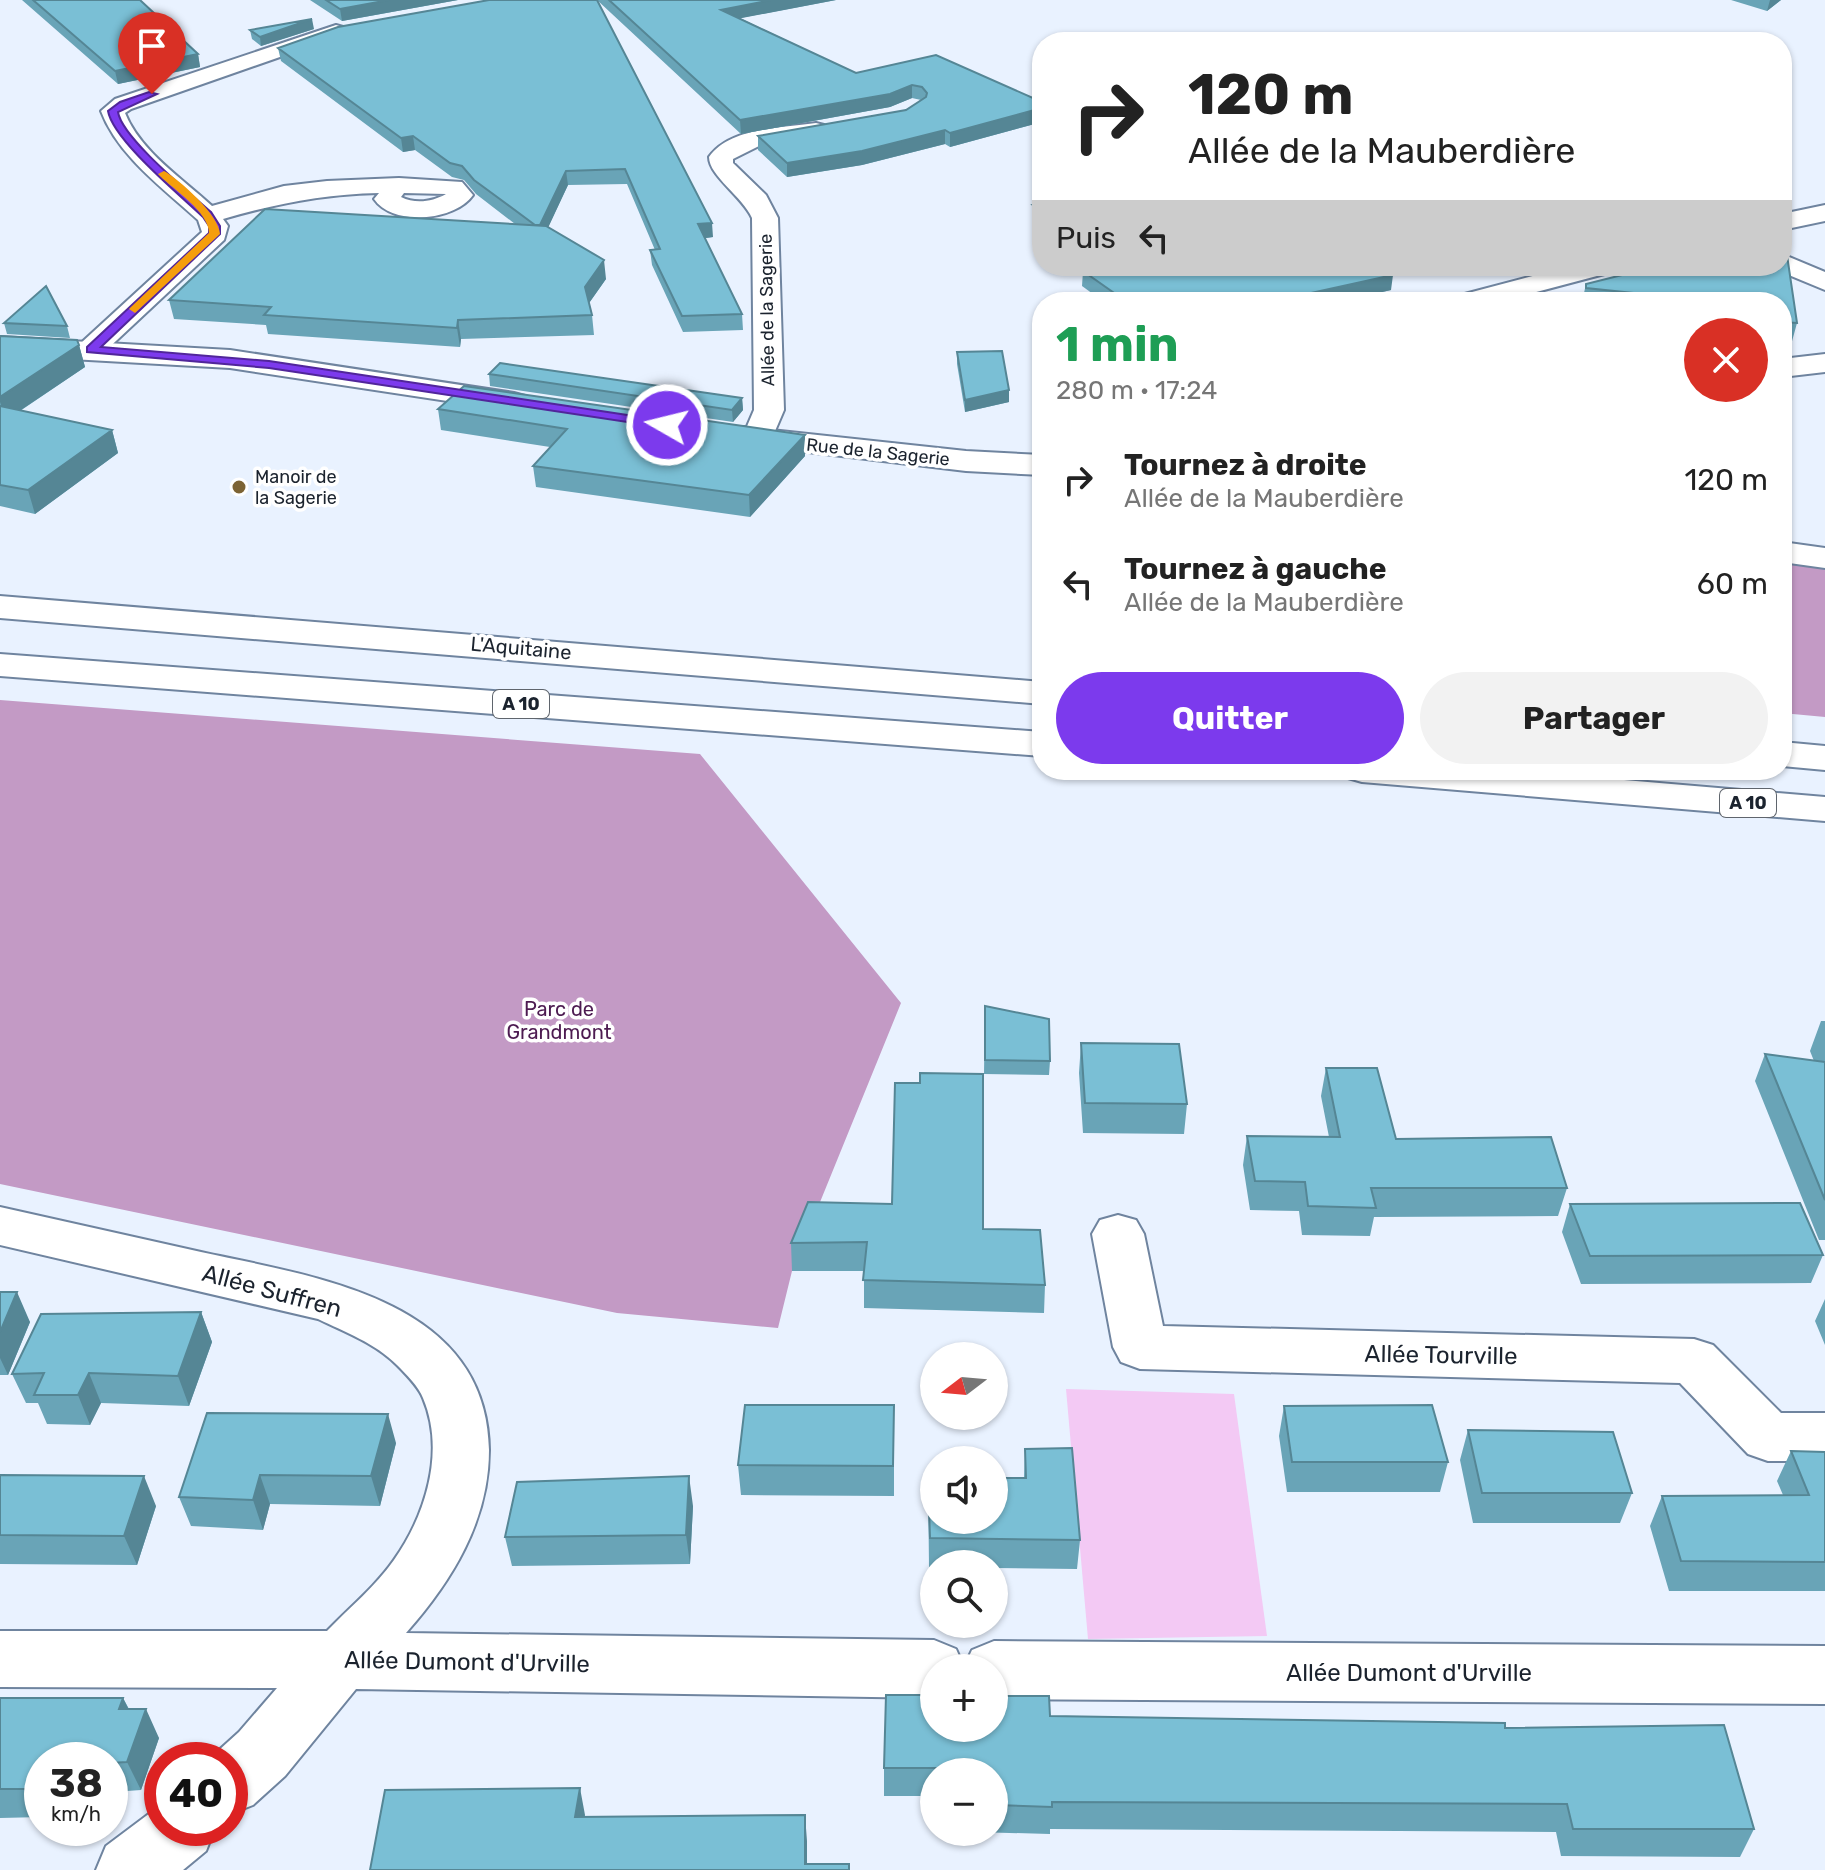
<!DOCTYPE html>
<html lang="fr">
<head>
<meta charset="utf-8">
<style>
	body { margin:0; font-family:Rubik,sans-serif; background:#f2f2f2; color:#222; height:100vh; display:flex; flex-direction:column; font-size:30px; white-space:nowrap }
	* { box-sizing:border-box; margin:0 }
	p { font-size:26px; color:#767676 }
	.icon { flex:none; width:44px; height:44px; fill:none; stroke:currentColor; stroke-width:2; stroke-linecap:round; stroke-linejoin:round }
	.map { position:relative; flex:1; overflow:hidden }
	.drawer { position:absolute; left:1032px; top:292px; width:760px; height:488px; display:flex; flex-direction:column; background:#fff; border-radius:32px; box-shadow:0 2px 6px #0004 }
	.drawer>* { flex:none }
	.guide { position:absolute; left:1032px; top:32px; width:760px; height:244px; border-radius:32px; box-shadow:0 2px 6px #0004; background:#fff; color:#222; overflow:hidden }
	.needle { width:52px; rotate:254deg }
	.controls { position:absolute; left:920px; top:1342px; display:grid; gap:16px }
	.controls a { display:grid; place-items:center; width:88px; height:88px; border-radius:50%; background:#fff; box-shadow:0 2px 6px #0004; font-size:40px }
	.speed { position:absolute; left:24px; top:1742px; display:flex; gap:16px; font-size:40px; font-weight:700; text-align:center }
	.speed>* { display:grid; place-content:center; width:104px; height:104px; border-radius:50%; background:#fff; box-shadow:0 2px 6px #0004; line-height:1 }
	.speed small { font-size:20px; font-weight:400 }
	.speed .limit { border:12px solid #d22; background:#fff; color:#111 }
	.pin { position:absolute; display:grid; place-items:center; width:68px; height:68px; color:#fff; margin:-82px -34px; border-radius:50% 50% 50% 0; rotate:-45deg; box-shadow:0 0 8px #0007 }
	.pin .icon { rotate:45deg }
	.me { position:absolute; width:88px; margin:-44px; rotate:278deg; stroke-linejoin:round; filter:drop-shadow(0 0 6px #0008) }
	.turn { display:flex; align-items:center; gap:28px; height:168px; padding:0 24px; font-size:36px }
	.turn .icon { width:104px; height:104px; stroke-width:2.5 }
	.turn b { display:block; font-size:56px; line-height:68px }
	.then { display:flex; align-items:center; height:76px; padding:0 24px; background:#0003; gap:16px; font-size:30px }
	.round { display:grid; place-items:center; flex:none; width:84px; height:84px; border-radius:42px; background:#f2f2f2 }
	.overview { display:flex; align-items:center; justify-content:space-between; height:136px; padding:0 24px }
	h1 { font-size:48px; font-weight:700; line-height:60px; color:#1e9e55 }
	.cta { display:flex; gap:16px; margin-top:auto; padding:16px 24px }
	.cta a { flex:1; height:92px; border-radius:48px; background:#7c3aed; color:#fff; font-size:32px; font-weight:700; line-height:92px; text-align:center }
	.cta a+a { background:#f2f2f2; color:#222 }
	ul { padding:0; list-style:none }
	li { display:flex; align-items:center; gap:24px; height:104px; padding:0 24px }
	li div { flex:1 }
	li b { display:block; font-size:30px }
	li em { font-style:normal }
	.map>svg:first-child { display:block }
	.green { fill:#f3c9f4 }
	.forest { fill:#c39ac5 }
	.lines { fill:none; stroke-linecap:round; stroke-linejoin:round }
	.street-casing { stroke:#6f849f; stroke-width:4 }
	.secondary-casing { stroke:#6f849f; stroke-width:4 }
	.highway-casing { stroke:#6f849f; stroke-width:4 }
	.street { fill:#fff; fill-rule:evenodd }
	.secondary { fill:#fff; fill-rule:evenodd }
	.highway { fill:#fff; fill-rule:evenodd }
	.wall { fill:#69a4b7 }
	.shaded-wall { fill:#558695 }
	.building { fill:#7abfd5; stroke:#558695; stroke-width:2 }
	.route { fill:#7c3aed; stroke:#51269a; stroke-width:2 }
	.slow { fill:#f59e0b }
	.poi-dot { fill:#7c6334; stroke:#fff; stroke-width:3 }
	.labels { text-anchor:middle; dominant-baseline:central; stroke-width:7; stroke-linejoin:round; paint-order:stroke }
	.far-street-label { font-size:18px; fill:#1b232e; stroke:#fff }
	.far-poi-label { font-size:18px; fill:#1b232e; stroke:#fff; text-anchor:start }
	.shield { fill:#fff; stroke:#5f656d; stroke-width:2 }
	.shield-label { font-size:18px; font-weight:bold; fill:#1b232e }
	.street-label { font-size:20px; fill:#1b232e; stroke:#fff }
	.park-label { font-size:20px; fill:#4d1b51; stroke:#fff }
	.near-street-label { font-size:24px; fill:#1b232e; stroke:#fff }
</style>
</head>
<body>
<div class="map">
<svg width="1825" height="1870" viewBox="0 0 1825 1870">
	<rect width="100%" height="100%" fill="#e9f2ff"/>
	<path class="green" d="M1066 1389 1234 1394 1267 1636 1088 1639Z"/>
	<path class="forest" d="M1782 563 1825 569V717L1782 713Z
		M0 700 700 754 901 1003 792 1271 778 1328 617 1313 0 1184Z"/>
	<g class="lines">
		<defs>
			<path id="street" d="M336 25 343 27 347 31 343 35 131 109 125 113C140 151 183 179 212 206L284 186 327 181 399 178 462 182 473 195C455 221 393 227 374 199L379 193C324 194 275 204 223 219L228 226 224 240 101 355 91 358 81 355 76 349 81 343 202 232 198 220C164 189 118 156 101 111L115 99ZM404 193 446 194C432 202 415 204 401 197Z
				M816 123 824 125 828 130 824 135 761 145 733 159V163L766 195 778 218 784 410 769 445 758 447 747 445 742 438 754 410 752 218C743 197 709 176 709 157 730 127 783 128 816 123Z
				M1825 205V221L1782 230V214Z
				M1782 254 1825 272V290L1772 268 1782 266Z
				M1571 266H1616L1612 272 1499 302H1453L1457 296Z
				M1825 354V372L1782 377V359Z
				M0 1207C67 1222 134 1237 201 1252 315 1277 487 1299 489 1450 489 1521 452 1581 406 1633L934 1640 956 1649 964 1667 972 1650 994 1641 1825 1646V1704L994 1699V1668H934V1698L356 1689 285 1776 253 1805 230 1814V1760H208L239 1732 277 1688 0 1687V1631H327C349 1608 376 1586 394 1560 425 1516 446 1452 423 1398 419 1387 406 1374 397 1365 375 1343 345 1332 318 1319L0 1245Z
				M1118 1215 1136 1220 1144 1234 1163 1326 1694 1339 1713 1345 1781 1413H1825V1461H1768L1748 1454 1680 1383 1140 1369 1121 1362 1113 1347 1092 1234 1100 1220Z
				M162 1804V1828H215L206 1851 183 1870H96L106 1846Z"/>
			<path id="secondary" d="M0 337 230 350 514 393 525 396 529 402 525 408 514 411 230 368 0 355Z
				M744 427 966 451 1042 455V475L966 471 733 443 728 436 733 429Z
				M1782 542 1825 548V568L1782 562Z"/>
			<path id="highway" d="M0 596 1042 682V704L0 618Z
				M0 654 1042 732V756L0 676Z
				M1782 742 1825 746V770L1782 766Z
				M1342 770H1505L1825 797V821L1362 782 1348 778Z"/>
		</defs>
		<use href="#street" class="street-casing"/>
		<use href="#secondary" class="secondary-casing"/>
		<use href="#highway" class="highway-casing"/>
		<use href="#street" class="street"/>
		<use href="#secondary" class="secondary"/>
		<use href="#highway" class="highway"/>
	</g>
	<path class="wall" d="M22 0H140L198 54 200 67 118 84Z
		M310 0H458L342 21Z
		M489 0 713 237 705 238 742 314 743 330 683 332 652 265 650 250H655L627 184 568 185 548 227 606 279 589 303 592 315 594 335 461 339 460 347 268 334 266 325 174 319 169 300 515 224 476 194 464 180 452 177 415 150 403 152 281 61 278 48Z
		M597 0H836L740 18 856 73 1042 102V122L950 147 945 144 862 165 787 177 758 150V136L906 110 921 100 912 98 890 107 741 134Z
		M1731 0H1781L1767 11Z
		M314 29 261 46 252 39 250 30Z
		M1042 203V226L1033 219V205Z
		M1782 234 1785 243 1782 252 1797 323 1791 345 1782 344V302H1582L1586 284Z
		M1103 266H1382L1391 290 1338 302H1104L1082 286 1083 271 1104 267Z
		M4 323 67 326 70 338 7 334Z
		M0 336 79 345 85 367 20 411 112 430 118 453 35 514 0 506Z
		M957 352 1009 390V402L965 412 957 364Z
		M489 374 742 398 743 410 733 422 490 386Z
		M438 409 805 435V456L750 517 536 487 533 466 550 447 441 430Z
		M985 1006 1050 1061 1049 1075 984 1074Z
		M1821 1021H1825V1240H1819L1755 1081 1765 1054 1814 1061 1810 1051Z
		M1081 1043 1187 1104 1184 1134 1083 1133 1079 1073Z
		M1326 1068 1396 1139 1567 1188 1558 1216 1374 1217 1370 1236 1302 1235 1299 1211 1250 1210 1243 1165 1247 1136 1329 1137 1321 1096Z
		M1570 1204 1823 1255 1811 1283 1581 1284 1562 1232Z
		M983 1229 1045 1285 1044 1313 864 1308V1271H792L791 1243Z
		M0 1292 30 1322 8 1375H0Z
		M1825 1299V1345L1815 1321Z
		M201 1312 212 1342 189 1406 101 1403 90 1425 47 1424 38 1403H26L12 1374Z
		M894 1405V1496L741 1495 738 1465Z
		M1284 1406 1448 1462 1440 1492H1287L1279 1436Z
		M207 1413 396 1443 380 1506 270 1504 263 1530 191 1526 179 1497Z
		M1468 1430 1632 1493 1620 1523H1473L1460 1460Z
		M1025 1449 1080 1540 1077 1569 994 1568V1564H934V1567H929L928 1478H1024Z
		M1791 1451 1825 1452V1591H1669L1650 1526 1662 1496 1783 1495 1777 1481Z
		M0 1475 156 1506 137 1565 0 1564Z
		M693 1506 690 1564 512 1566 505 1537Z
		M0 1698H123L129 1709 159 1738 141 1790 113 1792 110 1804V1760H42V1817L0 1818Z
		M1050 1716 1505 1728 1754 1829 1740 1857 1561 1856 1556 1832 1050 1829V1834L975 1832H994V1772H934V1796H884V1768Z"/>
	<path class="shaded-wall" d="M389 0H458L342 21 340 9Z
		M771 0H836L721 22V10Z
		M1770 0H1781L1767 11Z
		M312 19 314 29 261 46 260 37Z
		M198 54 200 67 118 84 115 71Z
		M912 85V98L890 107 741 134 740 120Z
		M1042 108V122L950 147V133Z
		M945 130V144L862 165 787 177V163Z
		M413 136 415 150 403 152 401 138Z
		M566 171 568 185 541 243 539 228Z
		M712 223 713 237 699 239 698 224Z
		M604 260 606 279 587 306 585 287Z
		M1376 266H1382L1380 278 1393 275 1391 290 1338 302H1270Z
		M458 320 461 339 460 347 457 328Z
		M79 345 85 367 6 420 0 402V397Z
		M1009 390V402L965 412V400Z
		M742 398 743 410 733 422 732 410Z
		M112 430 118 453 35 514 28 490Z
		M805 435V456L750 517 749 495Z
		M17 1292 30 1322 8 1375 0 1358V1332Z
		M201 1312 212 1342 189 1406 178 1376Z
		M89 1373 101 1403 90 1425 78 1395Z
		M388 1414 396 1443 380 1506 371 1476Z
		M260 1475 270 1504 263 1530 253 1500Z
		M144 1476 156 1506 137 1565 124 1536Z
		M689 1476 693 1506 690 1564 686 1535Z
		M123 1698 137 1726 119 1709Z
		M146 1709 159 1738 141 1790 127 1762Z
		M110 1786 113 1792 110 1804Z
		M580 1788 585 1815 581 1844 575 1817Z
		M805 1815 807 1841V1870H805Z"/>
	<path class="building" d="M33 0H140L198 54 115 71Z
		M326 0H389L340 9Z
		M489 0H597L712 223 698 224 742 314 682 316 650 250 660 249 625 169 566 171 540 225H535L474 180 462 166 450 163 413 136 401 138 278 48 338 27Z
		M609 0H771L721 10 856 73 936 55 1042 102V108L950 133 945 130 862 151 787 163 758 136 906 110 926 97 927 93 922 87 912 85 890 94 740 120Z
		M312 19 260 37 250 30Z
		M1042 203V210L1033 205Z
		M265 209 546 226 604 260 585 287 592 315 458 320 457 328 264 315 271 307 169 300Z
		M1782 234H1784L1785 243 1782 245Z
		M1782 252 1787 255 1797 323 1782 322V302H1690V299L1586 288V284L1658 266H1782Z
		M1109 266H1378L1393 275 1270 302H1127L1083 271Z
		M46 286 67 326 4 323Z
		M0 336 77 340 79 345 0 397Z
		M1002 351 1009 390 965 400 957 352Z
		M500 363 742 398 732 410 489 374Z
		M464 386 805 435 749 495 533 466 567 429 438 409Z
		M0 406 112 430 28 490 0 485Z
		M985 1006 1049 1019 1050 1061 985 1060Z
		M1081 1043 1179 1044 1187 1104 1085 1103Z
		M1765 1054 1825 1062V1200Z
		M1326 1068H1377L1396 1139 1551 1137 1567 1188H1371L1376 1208 1308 1206 1305 1182 1255 1181 1247 1136 1340 1137Z
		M920 1073 983 1074V1229L1040 1230 1045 1285 863 1280 867 1242 791 1243 808 1202 892 1204 895 1083H920Z
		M1800 1203 1823 1255 1590 1256 1570 1204Z
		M0 1292H17L0 1332Z
		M201 1312 178 1376 89 1373 78 1395H34L44 1373 12 1374 41 1314Z
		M745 1405H894L893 1466 738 1465Z
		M1432 1405 1448 1462H1292L1284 1406Z
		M207 1413 388 1414 371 1476 260 1475 253 1500 179 1497Z
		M1468 1430 1613 1432 1632 1493H1482Z
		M1072 1448 1080 1540 930 1538 928 1478H934V1520H994V1478H1026L1025 1449Z
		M1791 1451 1825 1452V1562L1681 1561 1662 1496 1809 1495Z
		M0 1475 144 1476 124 1536 0 1535Z
		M689 1476 686 1535 505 1537 517 1482Z
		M886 1695H934V1728H994V1696H1049L1050 1716 1505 1723V1728L1724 1725 1754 1829H1573L1567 1804 1052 1802V1807L994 1805V1772H941V1768H884Z
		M0 1698H123L119 1709H146L127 1762 110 1763V1760H42V1789H0Z
		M580 1788 575 1817 805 1815V1864H849V1870H370L385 1790Z"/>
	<path class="route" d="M149 92 157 94 118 112C122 138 190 193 211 212L220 226V234L101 347 269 361 667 421 673 425 667 428 269 368 87 352V347L209 233V226L203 217C180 195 113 140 108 111L120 102Z"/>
	<path class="slow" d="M164 171C179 179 220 216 220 234L135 313 129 309 131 307 209 233C209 212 174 190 160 176L158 174Z"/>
	<circle class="poi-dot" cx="239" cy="487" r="8"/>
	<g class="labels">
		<g class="far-street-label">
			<text transform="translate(767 310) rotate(-91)">Allée de la Sagerie</text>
			<text transform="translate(878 452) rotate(6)">Rue de la Sagerie</text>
		</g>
		<g class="far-poi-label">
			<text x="255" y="477">Manoir de<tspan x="255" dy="21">la Sagerie</tspan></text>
		</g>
		<g class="shield">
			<rect x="493" y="690" width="56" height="28" rx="6"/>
			<rect x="1720" y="789" width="56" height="28" rx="6"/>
		</g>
		<g class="shield-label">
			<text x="521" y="704">A 10</text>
			<text x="1748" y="803">A 10</text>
		</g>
		<g class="street-label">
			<text transform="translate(521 648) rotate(5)">L'Aquitaine</text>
		</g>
		<g class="park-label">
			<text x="559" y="1009">Parc de<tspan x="559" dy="23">Grandmont</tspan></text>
		</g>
		<g class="near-street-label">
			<text transform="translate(272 1291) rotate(15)">Allée Suffren</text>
			<text transform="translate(1441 1355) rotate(1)">Allée Tourville</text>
			<text transform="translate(467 1662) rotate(1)">Allée Dumont d'Urville</text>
			<text x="1409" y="1673">Allée Dumont d'Urville</text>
		</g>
	</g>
</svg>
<div class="controls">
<a><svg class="needle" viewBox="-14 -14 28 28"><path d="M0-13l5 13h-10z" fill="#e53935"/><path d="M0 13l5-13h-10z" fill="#767676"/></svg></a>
<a><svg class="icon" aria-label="sound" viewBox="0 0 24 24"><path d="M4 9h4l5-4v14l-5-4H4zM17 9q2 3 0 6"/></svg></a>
<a><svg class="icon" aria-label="search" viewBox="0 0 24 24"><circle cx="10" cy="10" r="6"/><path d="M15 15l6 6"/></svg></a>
<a>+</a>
<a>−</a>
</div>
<div class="speed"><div>38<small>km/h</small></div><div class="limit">40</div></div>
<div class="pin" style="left:152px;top:94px;background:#d93025"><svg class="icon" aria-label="arrive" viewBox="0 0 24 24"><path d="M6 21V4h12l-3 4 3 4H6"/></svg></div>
<svg class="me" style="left:667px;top:425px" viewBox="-20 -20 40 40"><circle r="17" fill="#7c3aed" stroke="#fff" stroke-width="3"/><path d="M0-11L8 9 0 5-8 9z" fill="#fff"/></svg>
<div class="guide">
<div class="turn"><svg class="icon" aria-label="right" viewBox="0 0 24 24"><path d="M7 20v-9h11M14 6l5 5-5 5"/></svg><div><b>120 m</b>Allée de la Mauberdière</div></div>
<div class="then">Puis<svg class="icon" aria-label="left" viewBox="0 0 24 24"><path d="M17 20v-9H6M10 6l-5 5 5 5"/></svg></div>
</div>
<section class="drawer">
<div class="overview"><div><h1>1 min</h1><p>280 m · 17:24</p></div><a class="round" style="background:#d93025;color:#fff"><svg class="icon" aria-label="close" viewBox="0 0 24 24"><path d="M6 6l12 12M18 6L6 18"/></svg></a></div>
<ul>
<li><svg class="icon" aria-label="right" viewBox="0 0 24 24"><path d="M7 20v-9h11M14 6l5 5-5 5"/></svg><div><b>Tournez à droite</b><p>Allée de la Mauberdière</p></div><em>120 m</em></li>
<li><svg class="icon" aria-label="left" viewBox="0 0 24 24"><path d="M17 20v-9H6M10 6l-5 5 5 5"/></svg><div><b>Tournez à gauche</b><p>Allée de la Mauberdière</p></div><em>60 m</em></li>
</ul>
<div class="cta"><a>Quitter</a><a>Partager</a></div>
</section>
</div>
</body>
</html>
